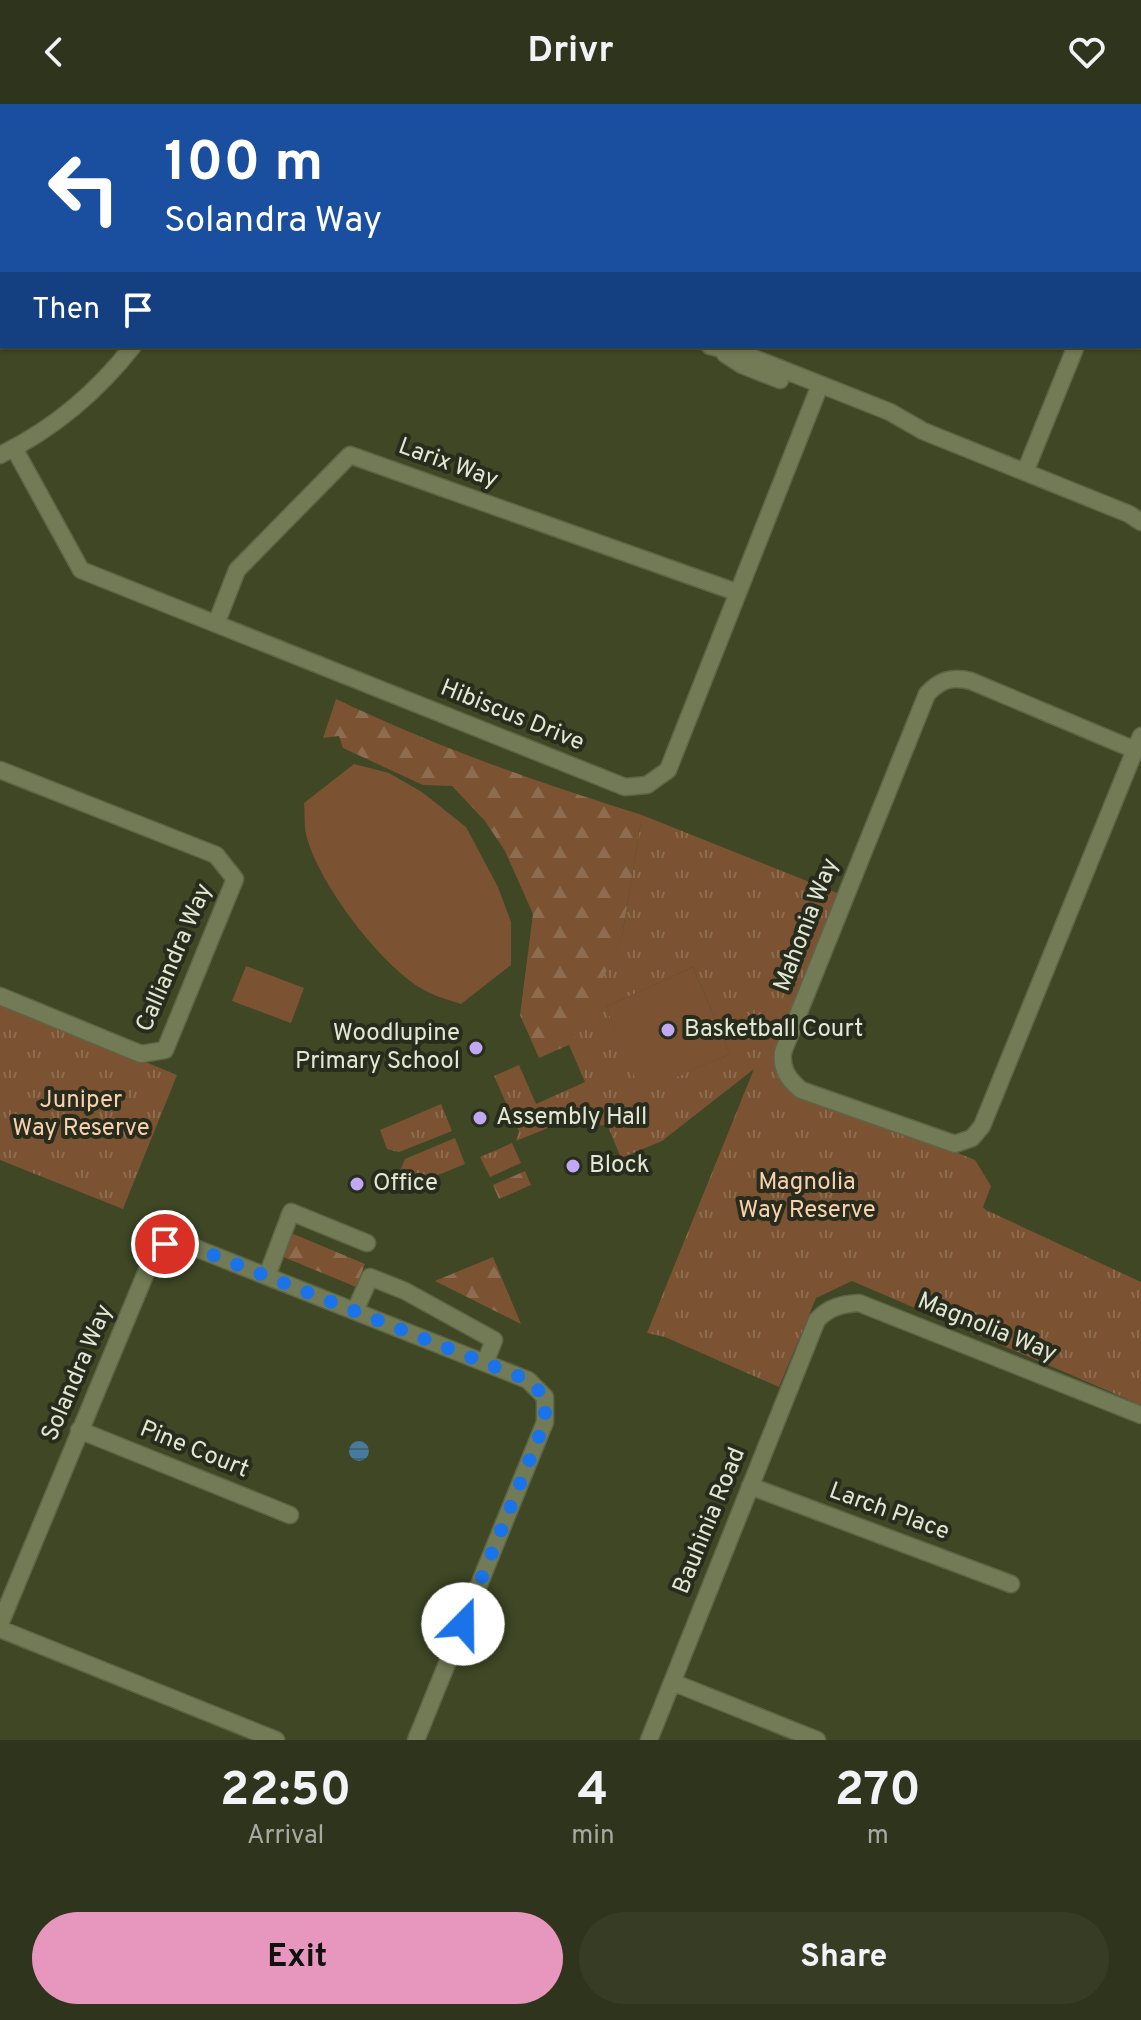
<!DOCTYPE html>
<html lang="en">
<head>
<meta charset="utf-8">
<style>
	body { margin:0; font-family:Overpass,sans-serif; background:#373d25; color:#f1f3f6; height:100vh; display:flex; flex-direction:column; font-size:30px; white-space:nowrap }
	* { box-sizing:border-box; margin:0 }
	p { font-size:26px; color:#a7aba3 }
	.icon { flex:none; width:44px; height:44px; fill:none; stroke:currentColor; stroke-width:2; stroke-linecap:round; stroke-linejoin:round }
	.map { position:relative; height:1636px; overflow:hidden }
	.details { display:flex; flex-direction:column; background:#2f351c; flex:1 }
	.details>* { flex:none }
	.hud { position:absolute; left:0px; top:0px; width:1142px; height:244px; box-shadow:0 2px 6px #0004,0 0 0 2px #4a503b; background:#1a4fa0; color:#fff; overflow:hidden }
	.pin { position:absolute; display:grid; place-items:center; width:68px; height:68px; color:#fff; margin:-34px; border:4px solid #fff; border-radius:50%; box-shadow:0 2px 8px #0007 }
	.me { position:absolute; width:88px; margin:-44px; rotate:22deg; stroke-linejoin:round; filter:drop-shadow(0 0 6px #0008) }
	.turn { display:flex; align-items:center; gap:28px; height:168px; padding:0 32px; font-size:36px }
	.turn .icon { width:104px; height:104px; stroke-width:2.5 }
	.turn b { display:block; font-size:56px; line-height:68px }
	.then { display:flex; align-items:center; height:76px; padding:0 32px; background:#0003; gap:16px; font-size:30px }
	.eta { display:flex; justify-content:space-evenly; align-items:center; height:136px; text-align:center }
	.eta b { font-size:48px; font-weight:700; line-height:56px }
	.cta { display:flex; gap:16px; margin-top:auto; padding:16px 32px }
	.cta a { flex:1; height:92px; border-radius:48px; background:#e797bd; color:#111; font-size:32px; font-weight:700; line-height:92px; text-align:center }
	.cta a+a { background:#373d25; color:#f1f3f6 }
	header { display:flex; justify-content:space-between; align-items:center; height:104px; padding:0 32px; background:#2f351c; font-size:36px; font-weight:700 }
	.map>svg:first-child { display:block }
	.grass { fill:url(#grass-tufts); fill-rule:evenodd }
	.forest { fill:url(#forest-firs) }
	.pitch { fill:#7b5332 }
	.water { fill:url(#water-rules) }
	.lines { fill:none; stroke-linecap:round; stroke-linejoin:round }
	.minor-casing { stroke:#5e6547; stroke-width:19 }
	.minor { stroke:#727b56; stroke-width:16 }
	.route { stroke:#1a73e8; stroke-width:14; stroke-dasharray:0 25.2 }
	.poi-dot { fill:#c1a8f3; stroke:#282c1c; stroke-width:3 }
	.labels { text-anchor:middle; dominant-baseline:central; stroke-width:8; stroke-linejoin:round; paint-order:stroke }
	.street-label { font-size:24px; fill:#e2e8d4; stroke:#282c1c }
	.poi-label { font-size:24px; fill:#e2e8d4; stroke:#282c1c; text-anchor:start }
	.park-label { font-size:24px; fill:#fbd0ae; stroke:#282c1c }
</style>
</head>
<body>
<header><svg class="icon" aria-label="back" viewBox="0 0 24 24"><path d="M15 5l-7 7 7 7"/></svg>Drivr<svg class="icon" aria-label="heart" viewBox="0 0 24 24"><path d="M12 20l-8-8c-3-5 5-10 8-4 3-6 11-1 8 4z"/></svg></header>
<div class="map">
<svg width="1141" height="1636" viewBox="0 0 1141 1636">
	<defs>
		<pattern id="grass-tufts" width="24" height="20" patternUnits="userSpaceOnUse" patternTransform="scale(2)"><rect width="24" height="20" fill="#7b5332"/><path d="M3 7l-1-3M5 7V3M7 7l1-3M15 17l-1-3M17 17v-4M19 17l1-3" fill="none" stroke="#8d6c4f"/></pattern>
		<pattern id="forest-firs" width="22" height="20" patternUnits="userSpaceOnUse" patternTransform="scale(2)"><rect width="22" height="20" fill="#7b5332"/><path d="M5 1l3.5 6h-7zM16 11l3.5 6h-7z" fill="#8d6c4f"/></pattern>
		<pattern id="water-rules" width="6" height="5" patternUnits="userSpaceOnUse" patternTransform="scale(2)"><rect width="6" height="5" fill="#457b9f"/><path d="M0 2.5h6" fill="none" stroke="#456374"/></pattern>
	</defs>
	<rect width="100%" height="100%" fill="#3f4725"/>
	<path class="grass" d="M642 711 847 793 787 958 801 985 975 1056 991 1082 983 1103 986 1106 1141 1178V1301L852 1177 816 1194 779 1283 665 1233 647 1229 754 965 662 1037 621 1054 607 1020 601 1022 594 1005 516 1037 519 1028 494 972 519 961 536 1000 585 978 569 941 622 833ZM693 863 730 950 642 987 606 903Z
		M0 898 177 971 123 1105 0 1056Z
		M441 1000 452 1027 399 1048 387 1045 380 1026Z
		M455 1034 465 1060 406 1084 400 1067 405 1055Z
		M512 1039 521 1059 490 1073 480 1053Z"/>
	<path class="forest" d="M336 595C436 643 537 678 642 711L622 833 573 939 539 954 520 911 533 810 505 747 485 717 452 682 423 681 343 644 339 632 323 634Z
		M525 1067 531 1081 499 1095 493 1081Z
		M291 1129 365 1160 356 1183 281 1152Z
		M493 1153 521 1220 435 1177Z"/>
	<path class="pitch" d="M354 660 389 669 422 688 466 723 498 783 511 818V861L461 900C450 896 436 893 426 887 383 865 317 778 306 730 304 721 305 709 304 699Z
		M246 862 304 884 291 919 232 897Z
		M693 863 730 950 641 988 606 903Z"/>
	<path class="water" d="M349 1347a10 10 0 1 1 20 0a10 10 0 1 1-20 0Z"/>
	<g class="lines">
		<defs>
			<path id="minor" d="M688 0 693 2
				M243 2 244 0
				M711 2 712 0
				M942 2 943 0
				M0 11V13
				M1140 84 1141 81
				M710 242 746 251 890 308 923 327 1129 410 1141 418
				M725 250 742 261 780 276
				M14 344 81 466 625 683 647 681 668 666 820 281
				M0 351C52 326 98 287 133 242
				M1025 368 1076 242
				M216 520 237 466 350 351 736 488
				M1135 646 971 577C952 572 940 576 927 590L783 948C781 965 788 975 801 986L955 1040 972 1034 982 1022 1135 646 1141 632
				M0 666 216 751 235 775 165 946 141 950 0 892
				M267 1172 291 1108 367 1139
				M355 1207 370 1173 405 1187 494 1236 485 1259
				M79 1326 290 1411
				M750 1382 1011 1480
				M0 1520 150 1159 165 1140 193 1143 528 1276 545 1293V1318L416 1636
				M0 1525 276 1636
				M672 1578 817 1636
				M649 1636 817 1216C829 1203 842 1200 859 1199L1141 1311"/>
		</defs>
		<use href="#minor" class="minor-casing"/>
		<use href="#minor" class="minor"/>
	</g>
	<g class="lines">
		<path class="route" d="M165 1140 193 1143 528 1276 545 1293V1318L463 1520"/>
	</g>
	<g class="poi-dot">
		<circle cx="668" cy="926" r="8"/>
		<circle cx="476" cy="944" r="8"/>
		<circle cx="480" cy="1014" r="8"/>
		<circle cx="573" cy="1062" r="8"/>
		<circle cx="357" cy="1080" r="8"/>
	</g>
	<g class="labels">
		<g class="street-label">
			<text transform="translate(448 360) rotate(20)">Larix Way</text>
			<text transform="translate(512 612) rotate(22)">Hibiscus Drive</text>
			<text transform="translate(807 821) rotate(-69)">Mahonia Way</text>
			<text transform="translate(175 854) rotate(-67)">Calliandra Way</text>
			<text transform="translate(987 1224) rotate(22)">Magnolia Way</text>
			<text transform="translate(78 1269) rotate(-67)">Solandra Way</text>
			<text transform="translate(194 1346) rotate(22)">Pine Court</text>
			<text transform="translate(889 1408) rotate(20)">Larch Place</text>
			<text transform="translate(710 1417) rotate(-68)">Bauhinia Road</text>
		</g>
		<g class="poi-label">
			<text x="684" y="926">Basketball Court</text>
			<text x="460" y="930" text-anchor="end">Woodlupine<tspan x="460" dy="28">Primary School</tspan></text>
			<text x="496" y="1014">Assembly Hall</text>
			<text x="589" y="1062">Block</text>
			<text x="373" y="1080">Office</text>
		</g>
		<g class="park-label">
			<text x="81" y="997">Juniper<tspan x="81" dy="28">Way Reserve</tspan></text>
			<text x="807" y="1079">Magnolia<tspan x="807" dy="28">Way Reserve</tspan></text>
		</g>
	</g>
</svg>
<div class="pin" style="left:165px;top:1140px;background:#d93025"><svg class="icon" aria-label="arrive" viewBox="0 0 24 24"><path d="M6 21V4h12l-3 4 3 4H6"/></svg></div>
<svg class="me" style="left:463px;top:1520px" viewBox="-20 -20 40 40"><circle r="19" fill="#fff"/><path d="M0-13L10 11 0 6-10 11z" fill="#1a73e8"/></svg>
<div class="hud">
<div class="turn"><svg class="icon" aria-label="left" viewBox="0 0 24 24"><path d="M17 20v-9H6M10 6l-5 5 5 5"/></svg><div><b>100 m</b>Solandra Way</div></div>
<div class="then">Then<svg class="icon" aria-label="arrive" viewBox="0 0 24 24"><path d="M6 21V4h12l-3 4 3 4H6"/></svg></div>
</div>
</div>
<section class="details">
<div class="eta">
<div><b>22:50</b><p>Arrival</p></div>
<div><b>4</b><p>min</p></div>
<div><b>270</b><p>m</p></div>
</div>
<div class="cta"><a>Exit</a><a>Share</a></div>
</section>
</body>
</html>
